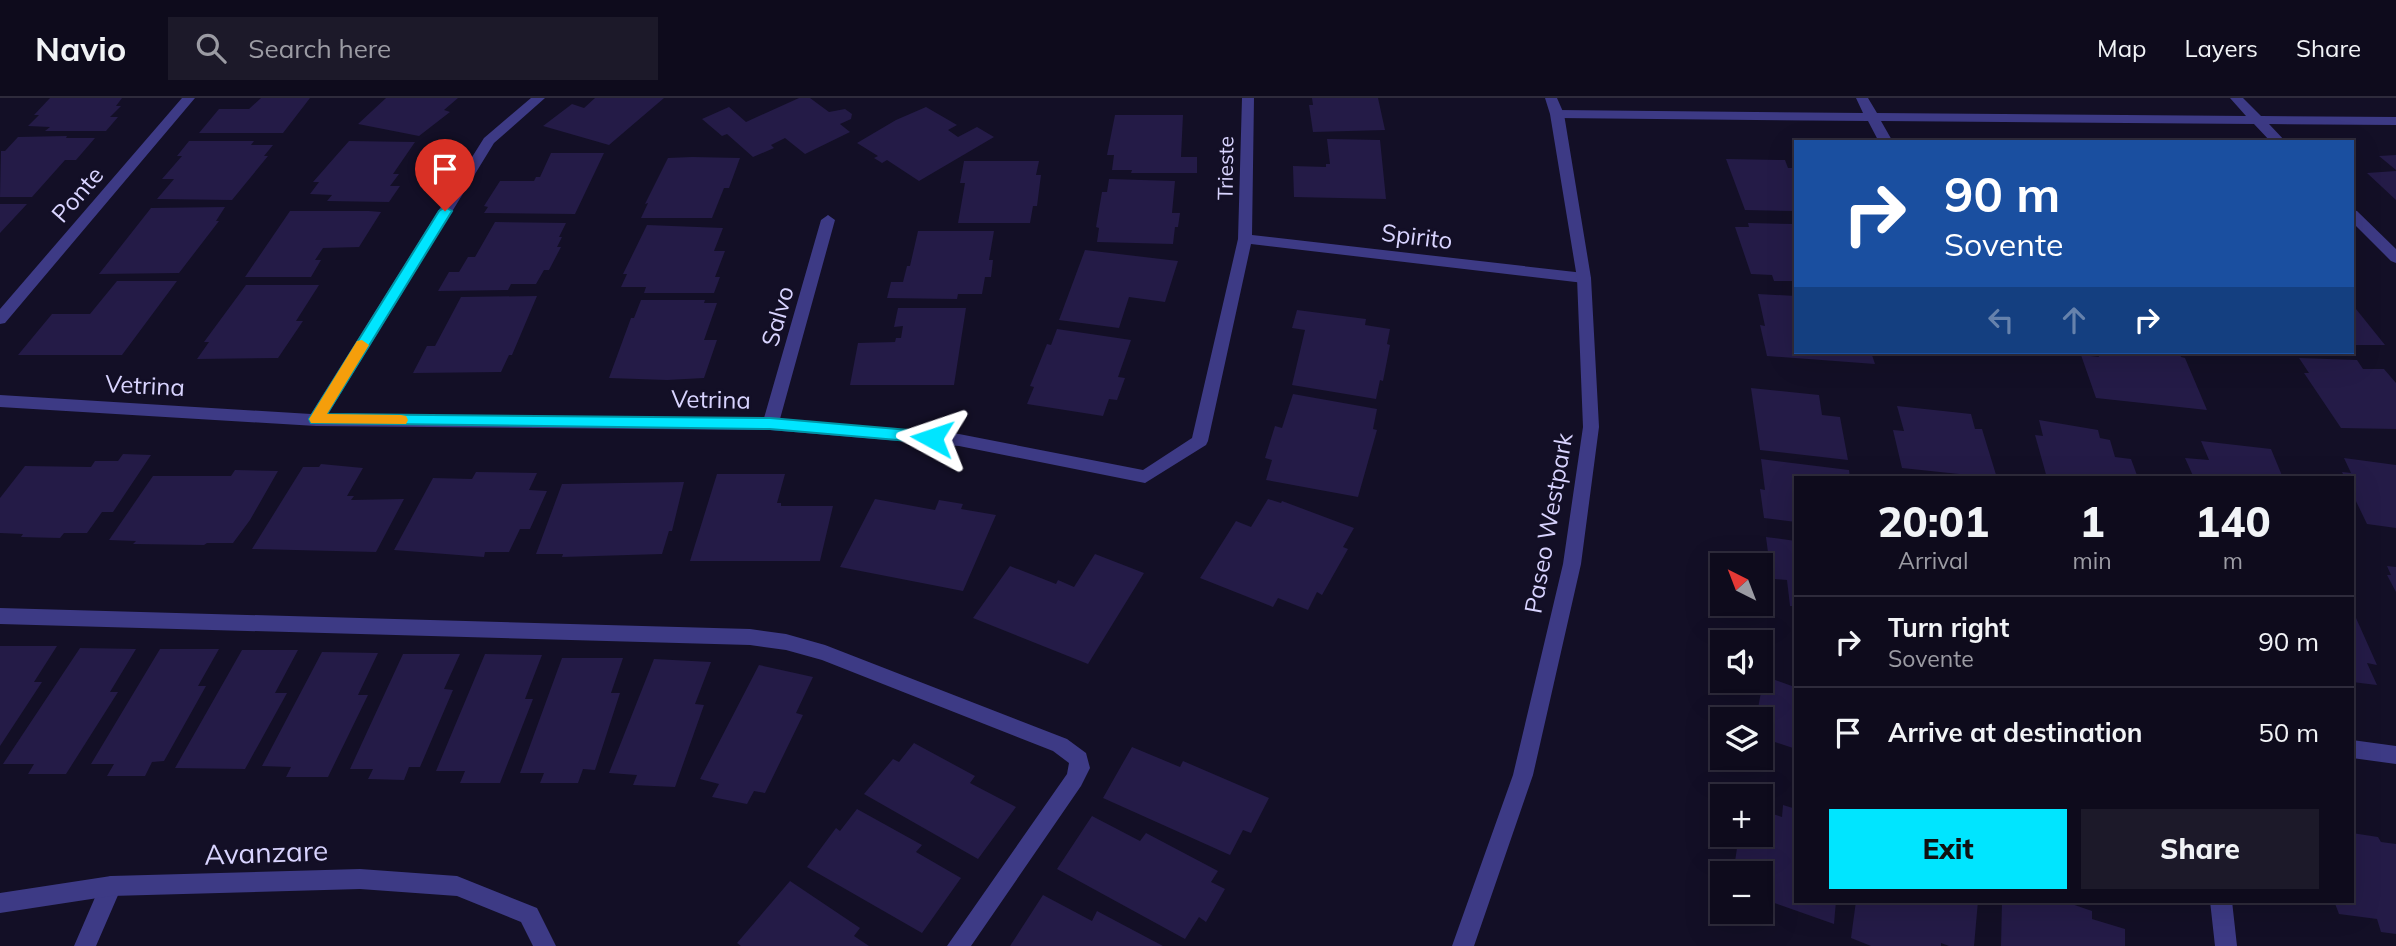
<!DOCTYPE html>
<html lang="en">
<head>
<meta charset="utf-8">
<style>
	body { margin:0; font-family:Mulish,sans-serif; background:#1c1929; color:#f1f3f6; height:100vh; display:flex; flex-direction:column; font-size:26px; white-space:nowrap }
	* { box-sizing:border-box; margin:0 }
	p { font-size:23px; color:#9b9ba3 }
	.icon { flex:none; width:38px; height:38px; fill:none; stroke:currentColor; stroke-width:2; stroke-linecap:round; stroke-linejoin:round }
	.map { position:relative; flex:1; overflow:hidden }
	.side { position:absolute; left:1794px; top:378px; width:560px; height:427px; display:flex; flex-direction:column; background:#0e0b1c; border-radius:0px; box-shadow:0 7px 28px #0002,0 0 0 2px #2e2b3b }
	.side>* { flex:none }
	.guide { position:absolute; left:1794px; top:42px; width:560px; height:214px; border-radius:0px; box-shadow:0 7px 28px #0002,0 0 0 2px #2e2b3b; background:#1a4fa0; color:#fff; overflow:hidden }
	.needle { width:46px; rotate:318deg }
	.controls { position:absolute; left:1710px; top:455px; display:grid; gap:14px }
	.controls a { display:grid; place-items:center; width:63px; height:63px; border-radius:0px; background:#0e0b1c; box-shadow:0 7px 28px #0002,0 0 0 2px #2e2b3b; font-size:35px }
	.pin { position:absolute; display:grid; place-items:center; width:60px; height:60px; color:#fff; margin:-72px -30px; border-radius:50% 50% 50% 0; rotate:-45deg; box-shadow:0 0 7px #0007 }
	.pin .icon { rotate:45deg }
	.me { position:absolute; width:77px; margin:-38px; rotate:275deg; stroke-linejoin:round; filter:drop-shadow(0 0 5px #0008) }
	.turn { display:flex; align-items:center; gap:24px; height:147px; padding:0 35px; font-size:32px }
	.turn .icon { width:91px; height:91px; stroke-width:2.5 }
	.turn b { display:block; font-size:49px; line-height:60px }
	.lanes { display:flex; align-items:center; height:66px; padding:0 35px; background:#0003; justify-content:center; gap:35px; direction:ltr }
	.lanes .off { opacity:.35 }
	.eta { display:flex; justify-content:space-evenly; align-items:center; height:119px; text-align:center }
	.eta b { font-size:42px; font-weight:800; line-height:49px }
	.button { display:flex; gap:14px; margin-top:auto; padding:14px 35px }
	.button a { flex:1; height:80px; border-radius:0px; background:#00e5ff; color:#111; font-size:28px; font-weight:800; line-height:80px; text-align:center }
	.button a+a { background:#1c1929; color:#f1f3f6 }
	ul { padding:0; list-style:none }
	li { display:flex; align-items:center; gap:21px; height:91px; padding:0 35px; border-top:2px solid #2e2b3b }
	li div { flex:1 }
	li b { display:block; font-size:26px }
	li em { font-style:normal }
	header { display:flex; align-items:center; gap:42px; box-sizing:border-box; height:98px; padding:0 35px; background:#0e0b1c; border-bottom:2px solid #2e2b3b }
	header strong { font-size:33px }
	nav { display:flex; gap:38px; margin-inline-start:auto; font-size:24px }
	.search { width:490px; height:63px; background:#1c1929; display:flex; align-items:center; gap:18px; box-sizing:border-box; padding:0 24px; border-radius:0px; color:#9b9ba3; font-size:26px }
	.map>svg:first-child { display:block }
	.building { fill:#241b47 }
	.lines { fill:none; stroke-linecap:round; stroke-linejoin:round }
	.service { fill:#3d3a85; fill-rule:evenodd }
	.minor { fill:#3d3a85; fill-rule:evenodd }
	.tertiary { fill:#3d3a85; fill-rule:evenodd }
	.route { fill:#00e5ff; stroke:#0095a6; stroke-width:2 }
	.slow { fill:#f59e0b }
	.labels { text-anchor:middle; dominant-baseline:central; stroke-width:5; stroke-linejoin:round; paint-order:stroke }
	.far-street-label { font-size:21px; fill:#d9d4ff; stroke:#130f26 }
	.street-label { font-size:24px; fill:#d9d4ff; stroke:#130f26 }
	.near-street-label { font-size:28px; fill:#d9d4ff; stroke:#130f26 }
</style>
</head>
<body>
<header>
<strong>Navio</strong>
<div class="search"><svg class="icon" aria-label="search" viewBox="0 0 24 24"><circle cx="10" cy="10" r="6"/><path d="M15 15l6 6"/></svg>Search here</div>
<nav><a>Map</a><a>Layers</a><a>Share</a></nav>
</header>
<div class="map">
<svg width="2396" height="848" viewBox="0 0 2396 848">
	<rect width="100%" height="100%" fill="#130f26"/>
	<path class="building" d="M50 0H122L116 8H121L110 19H118L106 33H45L50 29 28 28 39 17H34Z
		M261 0H310L283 35H199L219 11H249Z
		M386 0H458L444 12 450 14 419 38 358 26Z
		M595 0H664L609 47 543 28 572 6 584 10Z
		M799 0H810L829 14 845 11 852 16 851 21 840 26 850 34 805 56 785 40 771 47 774 50 753 59 727 36 722 38 702 21 729 9 746 24Z
		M1312 0H1378L1385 32 1313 34 1309 7H1313Z
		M926 9 957 27 948 32 958 39 977 29 994 39 919 83 887 62 882 65 874 60 878 58 857 45 896 22Z
		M1115 17H1183L1181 59H1197V75H1131L1132 72H1112L1114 57H1107Z
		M67 38 66 40H95L76 62H65L32 99H0L1 53H5L18 39Z
		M1327 41 1380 42 1386 101 1294 99 1293 68 1326 69V66H1330Z
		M189 43H254L251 47H273L264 58H268L232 102 157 101 174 81H162L182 58H177Z
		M349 43 415 44 393 76H399L390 88H400L389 104 327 103 332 97 310 96 319 84H313Z
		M551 55H604L575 116 484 115 488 109 484 108 500 83H534L536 79H540Z
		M2396 57V72L2379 58Z
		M692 59 740 60 729 90H724L712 120H641L648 105 645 106 668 60Z
		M1726 61 1785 62 1788 70H1796V113L1745 112Z
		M964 63H1039L1036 77H1041L1037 108H1033L1030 125H958L965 85H960Z
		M2396 73V102L2367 75Z
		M1109 81 1175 83 1172 115H1180L1178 129H1175L1173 146 1097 144 1099 130 1096 129 1102 94H1107Z
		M0 106H27L0 135Z
		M225 109 216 123H219L179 175 99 176 151 110Z
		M290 113H369L381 114 359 149 323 150 315 162H321L311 179H245Z
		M495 124 566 125 559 139H562L557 149H561L549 172H544L536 186H511L508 192 438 193 449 174H459L468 159H475Z
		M1748 125 1796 126V183H1774L1772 177 1751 176 1735 129H1749Z
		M647 127 723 130 714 153H725L715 179H720L714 195H644L646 189H621L627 176H623Z
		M918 133H994L989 162H993L991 179H985L982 196H958L957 201 887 200 891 184H903L907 168H910Z
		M1085 152 1178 163 1165 204 1129 199 1119 230 1059 222Z
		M117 183H177L122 257H18L52 216H90Z
		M246 187H319L296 223H303L278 260 197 261 209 244H204Z
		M1758 196 1796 198V254H1871L1875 266 1767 258 1760 227 1765 228Z
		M537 198 512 257H509L501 274 413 275 427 248H435L461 199Z
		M641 202H705L704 205H717L704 242H717L704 280 667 282 609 280 631 220H634Z
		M2352 206 2385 247H2352Z
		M898 210H966L954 287H850L858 245 895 244 896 240H901L903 228 894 229Z
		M1297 212 1366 221 1365 227 1390 231 1387 246 1390 247 1383 283 1380 282 1376 301 1292 287 1305 232 1292 230Z
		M1057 231 1131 242 1118 279 1125 280 1117 302 1109 301 1103 318 1027 306 1034 289 1030 288 1047 246 1051 247Z
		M2097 254H2179L2181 259 2185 260 2207 312 2096 300 2081 257 2099 259Z
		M2299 260 2357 262 2363 271H2384L2396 285V331L2341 330 2304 275H2309Z
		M1751 290 1819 297 1822 317 1840 319 1848 362 1760 352Z
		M1293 296 1377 311 1373 331 1377 332 1358 399 1266 382 1272 362 1265 360 1275 328 1282 330Z
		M1897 308 1971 316 1975 331H1982L1997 380 1902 370 1893 332 1904 333Z
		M2039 322 2098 332 2100 340 2110 342 2115 359 2131 361 2138 380H2047L2035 337 2043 338Z
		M2201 343 2271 351 2283 380H2194L2185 360 2209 362Z
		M123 356 151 357 113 414H102L87 435H64L60 440 21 439 23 436 0 435V400L25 368 91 369 95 363H118Z
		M2344 360 2396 367V430L2367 426 2352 395V380H2345L2342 374 2351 375Z
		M1761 361 1849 372 1850 380H1796V424L1764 420 1760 391 1765 392Z
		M321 366 363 370 347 398H354L351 402 404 401 376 454 252 451 303 369H319Z
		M235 372 278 373 250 422 233 445H207L204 447 133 446 136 443 109 442 153 378H231Z
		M476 374 537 375 529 392 547 393 530 431H520L509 454H485L484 459 394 452 433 380 472 381Z
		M717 376H785L777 405H781V408H833L820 463H690Z
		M684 384 672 433H669L662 456 562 459 563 456H536L562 386Z
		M875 401 935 412 939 402 963 406 961 411 996 417 963 493 840 469Z
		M1268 401 1281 405 1282 403 1354 430 1343 449 1348 451 1322 497 1317 494 1308 512 1278 500 1273 509 1200 480 1236 423 1251 429Z
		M1766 439 1796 443V508H1790L1787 482 1775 481 1774 470H1770Z
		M1095 456 1144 475 1088 566 973 520 1010 468 1056 486 1058 482 1074 489Z
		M2387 468 2396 469V494L2387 477H2391Z
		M2352 511 2377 567 2367 565 2377 587 2352 584Z
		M0 548H57L34 584H42L0 648Z
		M80 550 136 551 110 594H118L66 676H28L34 666H3Z
		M160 551H219L198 588H206L164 663 152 664 145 678H107L114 666H91Z
		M242 552H298L275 595H287L245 671 175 670Z
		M322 554 378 555 358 597H368L328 679H286L291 669 262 668Z
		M403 556H460L444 591 453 592 420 669H409L404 682 368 681 373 671H350Z
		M485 556 542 557 525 601H533L500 685H460L465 673H436Z
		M562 560H623L611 595H620L595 672 583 671 578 685H540L544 675H520Z
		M654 561 711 564 695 606 704 607 675 689 633 687 637 677 609 675Z
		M759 567 813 579 796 615 803 617 765 695 754 693 747 706 712 699 719 686 700 681Z
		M1794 577H1796V651L1760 639V621H1756L1764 578 1792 588Z
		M914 645 975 678 970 685 1016 709 978 761 864 696 893 661 899 664Z
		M1132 649 1180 669 1183 663 1269 700 1251 735 1243 732 1230 757 1103 700Z
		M1783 707 1796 711V803H1836L1834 826 1769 803 1772 784 1760 780V775H1748L1734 770 1739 737H1760V712L1782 719Z
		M857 711 922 747 916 754 961 780 922 835 807 769 836 730 840 733Z
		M1092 718 1140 743 1146 735 1218 773 1211 784 1225 791 1206 824 1199 819 1185 841 1057 771Z
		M2352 735 2378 739 2381 744 2396 746V836L2381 834 2377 821 2339 816 2334 803H2352Z
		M790 783 860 830 854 838 869 848H741L737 845Z
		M1043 797 1092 823 1097 813 1163 848H1010Z
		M1856 803H1978L1974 848H1949L1941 845V848H1871L1851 840Z
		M2002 803H2063L2092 813V821L2125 831V848H2001Z"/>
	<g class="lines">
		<path class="service" d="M0 510 750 531 786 536 825 547 1067 641 1086 655 1090 670 1081 688 971 848H947L1067 676 1069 665 1053 653 822 562 786 552 750 547 0 526Z
			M111 778 119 781 122 788 96 848H74L103 781Z"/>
		<path class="minor" d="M182 0H195L5 225 0 226V211Z
			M531 0H545L494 45 328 316 764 320 821 122 828 117 835 122 780 321 959 336 1143 372 1192 340 1238 141 1242 0H1254L1252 137 1584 175 1591 180 1584 185 1251 146 1208 343 1206 347 1145 385 959 348 770 332 316 328 0 309V297L311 316 484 40Z
			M1856 0H1868L1877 15 2246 18 2230 0H2243L2261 18 2396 19V27L2269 26 2286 44H2271L2254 26 1881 23 1893 44H1879L1868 23 1557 20 1550 16 1557 12 1863 15Z
			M2352 112 2357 113 2396 151V165L2391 163 2352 124Z
			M2352 642 2396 648V666L2352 660Z
			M360 771 457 778 537 810 556 848H533L521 824 457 798 360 791 111 798 0 815V795L111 778Z
			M2210 803H2232L2237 848H2215Z"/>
		<path class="tertiary" d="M1545 0H1557L1564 16 1591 180 1599 329 1581 466 1533 677 1474 848H1452L1513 677 1563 466 1583 329 1577 180 1550 16Z"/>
	</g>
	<path class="route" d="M445 109 452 113 327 316 770 320 932 334 939 340 932 345 770 331 311 325 309 321 311 318 439 113Z"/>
	<path class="slow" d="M362 242 369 247 327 316 401 317 406 318 408 322 406 326 311 325 309 321 311 318 357 243Z"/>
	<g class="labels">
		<g class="far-street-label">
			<text transform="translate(1225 70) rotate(-89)">Trieste</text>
		</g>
		<g class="street-label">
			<text transform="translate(77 96) rotate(-49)">Ponte</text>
			<text transform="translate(1417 138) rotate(7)">Spirito</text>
			<text transform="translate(777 218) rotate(-74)">Salvo</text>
			<text transform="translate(145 287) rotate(3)">Vetrina</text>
			<text transform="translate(711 301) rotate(1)">Vetrina</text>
			<text transform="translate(1548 425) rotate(-80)">Paseo Westpark</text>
		</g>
		<g class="near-street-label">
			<text transform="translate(266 754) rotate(-2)">Avanzare</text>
		</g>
	</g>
</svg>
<div class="controls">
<a><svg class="needle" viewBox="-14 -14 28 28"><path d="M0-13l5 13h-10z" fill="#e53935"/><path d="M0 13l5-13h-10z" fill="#9b9ba3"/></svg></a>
<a><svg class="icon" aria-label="sound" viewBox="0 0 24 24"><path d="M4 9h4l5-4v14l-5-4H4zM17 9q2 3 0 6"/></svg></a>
<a><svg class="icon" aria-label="layers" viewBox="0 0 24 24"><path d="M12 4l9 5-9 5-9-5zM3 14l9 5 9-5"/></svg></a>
<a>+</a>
<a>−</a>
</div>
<div class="pin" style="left:445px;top:113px;background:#d93025"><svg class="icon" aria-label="arrive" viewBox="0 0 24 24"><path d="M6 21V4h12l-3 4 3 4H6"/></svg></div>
<svg class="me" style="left:932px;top:340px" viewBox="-20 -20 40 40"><path d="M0-17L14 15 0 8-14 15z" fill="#00e5ff" stroke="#fff" stroke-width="4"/></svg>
<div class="guide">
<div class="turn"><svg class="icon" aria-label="right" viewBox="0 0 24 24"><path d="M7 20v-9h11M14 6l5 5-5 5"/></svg><div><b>90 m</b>Sovente</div></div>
<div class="lanes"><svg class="icon off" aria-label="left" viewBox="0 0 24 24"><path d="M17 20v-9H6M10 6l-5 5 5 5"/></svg><svg class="icon off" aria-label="ahead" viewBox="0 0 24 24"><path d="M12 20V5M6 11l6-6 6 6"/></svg><svg class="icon" aria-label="right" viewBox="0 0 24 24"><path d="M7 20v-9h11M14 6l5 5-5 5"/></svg></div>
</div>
<section class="side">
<div class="eta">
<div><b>20:01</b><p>Arrival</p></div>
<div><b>1</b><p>min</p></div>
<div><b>140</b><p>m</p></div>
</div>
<ul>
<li><svg class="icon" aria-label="right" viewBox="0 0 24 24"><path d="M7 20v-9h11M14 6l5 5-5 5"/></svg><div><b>Turn right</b><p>Sovente</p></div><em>90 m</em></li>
<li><svg class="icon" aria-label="arrive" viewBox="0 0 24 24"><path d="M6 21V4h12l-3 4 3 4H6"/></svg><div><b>Arrive at destination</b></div><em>50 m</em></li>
</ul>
<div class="button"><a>Exit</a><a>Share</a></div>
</section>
</div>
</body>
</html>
